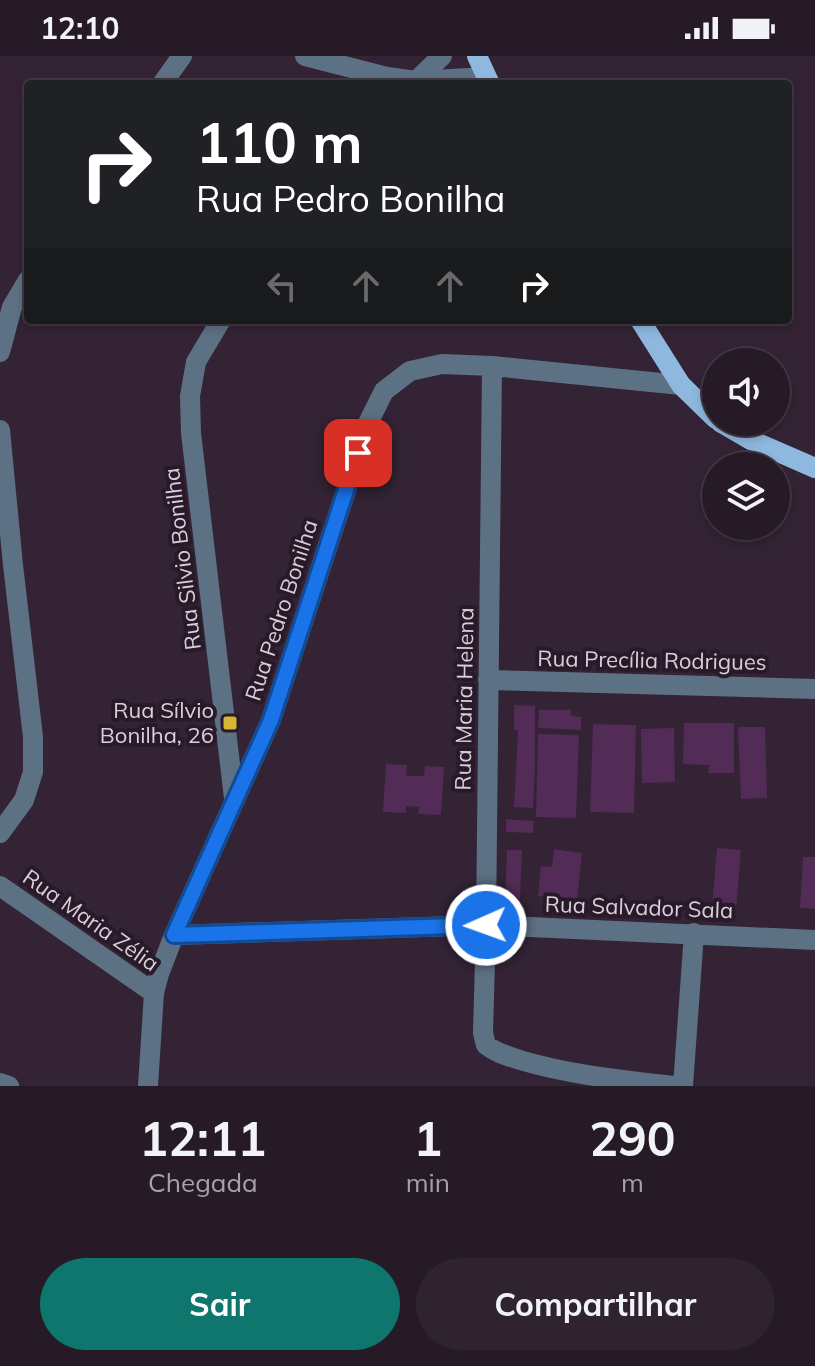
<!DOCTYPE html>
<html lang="pt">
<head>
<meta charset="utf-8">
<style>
	body { margin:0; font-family:Mulish,sans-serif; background:#2e232f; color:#f1f3f6; height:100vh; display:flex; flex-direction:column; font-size:30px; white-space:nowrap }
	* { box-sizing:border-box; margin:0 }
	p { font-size:26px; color:#a4a1a7 }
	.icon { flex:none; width:44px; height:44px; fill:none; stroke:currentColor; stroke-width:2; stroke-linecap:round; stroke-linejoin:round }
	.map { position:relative; height:1030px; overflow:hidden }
	.panel { display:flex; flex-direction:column; background:#261a27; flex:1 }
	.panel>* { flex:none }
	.banner { position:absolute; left:24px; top:24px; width:768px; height:244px; border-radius:8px; box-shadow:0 4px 12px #0003,0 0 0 2px #423844; background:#202124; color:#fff; overflow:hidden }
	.tools { position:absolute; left:702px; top:292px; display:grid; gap:16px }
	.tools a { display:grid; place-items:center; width:88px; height:88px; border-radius:50%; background:#261a27; box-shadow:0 4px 12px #0003,0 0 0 2px #423844; font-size:40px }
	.pin { position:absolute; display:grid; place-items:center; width:68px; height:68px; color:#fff; margin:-34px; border-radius:16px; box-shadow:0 4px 12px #0006 }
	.me { position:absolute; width:88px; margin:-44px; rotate:268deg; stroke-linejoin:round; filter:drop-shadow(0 0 6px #0008) }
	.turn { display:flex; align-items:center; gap:28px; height:168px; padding:0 40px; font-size:36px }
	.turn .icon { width:104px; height:104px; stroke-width:2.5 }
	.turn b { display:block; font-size:56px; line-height:68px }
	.lanes { display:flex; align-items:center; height:76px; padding:0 40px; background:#0003; justify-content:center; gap:40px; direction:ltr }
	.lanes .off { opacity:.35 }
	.eta { display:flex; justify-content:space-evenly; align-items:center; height:136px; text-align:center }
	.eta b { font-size:48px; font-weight:700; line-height:56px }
	.primary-button { display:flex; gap:16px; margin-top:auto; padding:16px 40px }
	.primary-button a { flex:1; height:92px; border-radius:48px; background:#0f766e; color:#fff; font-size:32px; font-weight:700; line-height:92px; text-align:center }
	.primary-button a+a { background:#2e232f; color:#f1f3f6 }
	.status { display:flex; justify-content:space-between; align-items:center; height:56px; padding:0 40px; background:#261a27; direction:ltr }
	.status svg { height:22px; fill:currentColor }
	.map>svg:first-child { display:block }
	.building { fill:#522c56 }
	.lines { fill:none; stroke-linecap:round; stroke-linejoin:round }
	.minor { stroke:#5d7184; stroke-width:20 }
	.major { stroke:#8fb8df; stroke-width:20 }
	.route-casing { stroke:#114b97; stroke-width:20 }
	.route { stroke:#1a73e8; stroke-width:14 }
	.poi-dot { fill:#d6b534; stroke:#291a2a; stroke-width:3 }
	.labels { text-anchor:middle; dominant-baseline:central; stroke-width:8; stroke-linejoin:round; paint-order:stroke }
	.street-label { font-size:22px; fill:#d9cfda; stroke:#291a2a }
	.poi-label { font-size:22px; fill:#d9cfda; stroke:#291a2a; text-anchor:end }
</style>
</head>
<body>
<div class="status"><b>12:10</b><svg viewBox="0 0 49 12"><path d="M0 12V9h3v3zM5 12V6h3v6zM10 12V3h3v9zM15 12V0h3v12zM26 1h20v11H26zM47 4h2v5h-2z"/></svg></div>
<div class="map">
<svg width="815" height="1030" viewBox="0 0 815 1030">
	<rect width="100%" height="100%" fill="#332334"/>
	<path class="building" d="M514 649 535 650V711L533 752 514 751 518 674H514Z
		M539 654H571V660L581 661V674L538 672Z
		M684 667H734V717H708L709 709 683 708Z
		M593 668 636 669 634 757 590 756Z
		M738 671H765L767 742 741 743Z
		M674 672 675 726 642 727 641 673Z
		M538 678 579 679 576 762 536 761Z
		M386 708 407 709 406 720H424L425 710 444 711 441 759 418 758 419 751 406 750V757L383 756Z
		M506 763 534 765 533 777 506 776Z
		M717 792 741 794 736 854 712 852Z
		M554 793 582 797 577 845 538 840 541 810 552 811Z
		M507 794H522L520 843H505Z
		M803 801H815V853L800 852Z"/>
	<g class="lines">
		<path class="minor" d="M305 0 387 21 416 25 486 21
			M416 25 442 0
			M162 28 182 0
			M221 264 196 306 190 340 191 377 234 742
			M0 296 12 251 28 224
			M492 310 486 869 483 977 486 989C496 997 508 1000 520 1004 570 1019 623 1024 674 1030
			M0 374 13 509 33 681V716L24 744 0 777
			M488 624 815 633
			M0 830 154 937
			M174 879 486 869 815 884
			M0 1027 9 1030
			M148 1030 154 937 159 918 174 879 271 664 368 367 384 335 410 315 442 308 492 310 681 329
			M683 1030 694 877"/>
		<path class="major" d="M477 0 490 28
			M640 264 681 329 716 363
			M720 366 751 384 815 412"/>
	</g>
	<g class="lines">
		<defs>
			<path id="route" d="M358 397 271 664 174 879 486 869"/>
		</defs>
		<use href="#route" class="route-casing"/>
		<use href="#route" class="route"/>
	</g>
	<rect class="poi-dot" x="222" y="659" width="16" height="16" rx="4"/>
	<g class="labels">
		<g class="street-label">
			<text transform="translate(182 503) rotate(-97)">Rua Silvio Bonilha</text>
			<text transform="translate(281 554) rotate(-72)">Rua Pedro Bonilha</text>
			<text transform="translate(652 604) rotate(1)">Rua Precília Rodrigues</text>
			<text transform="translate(464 643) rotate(-89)">Rua Maria Helena</text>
			<text transform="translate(639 851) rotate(2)">Rua Salvador Sala</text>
			<text transform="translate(91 864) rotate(35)">Rua Maria Zélia</text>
		</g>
		<g class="poi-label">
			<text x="214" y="654">Rua Sílvio<tspan x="214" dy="25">Bonilha, 26</tspan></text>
		</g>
	</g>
</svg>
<div class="tools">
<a><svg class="icon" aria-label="sound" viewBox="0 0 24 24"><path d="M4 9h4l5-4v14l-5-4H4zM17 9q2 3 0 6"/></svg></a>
<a><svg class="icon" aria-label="layers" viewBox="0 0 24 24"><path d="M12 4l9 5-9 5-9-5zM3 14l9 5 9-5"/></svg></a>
</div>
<div class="pin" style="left:358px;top:397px;background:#d93025"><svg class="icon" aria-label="arrive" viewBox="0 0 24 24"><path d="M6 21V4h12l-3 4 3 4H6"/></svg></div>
<svg class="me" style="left:486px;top:869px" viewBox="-20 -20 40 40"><circle r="17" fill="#1a73e8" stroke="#fff" stroke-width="3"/><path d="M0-11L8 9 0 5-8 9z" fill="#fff"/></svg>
<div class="banner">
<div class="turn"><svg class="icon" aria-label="right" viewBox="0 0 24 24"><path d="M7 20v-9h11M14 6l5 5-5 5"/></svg><div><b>110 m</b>Rua Pedro Bonilha</div></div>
<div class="lanes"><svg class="icon off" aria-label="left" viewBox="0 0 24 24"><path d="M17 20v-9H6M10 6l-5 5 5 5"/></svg><svg class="icon off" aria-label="ahead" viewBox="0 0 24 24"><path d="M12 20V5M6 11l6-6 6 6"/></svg><svg class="icon off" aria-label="ahead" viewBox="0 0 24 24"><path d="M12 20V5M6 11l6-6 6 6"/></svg><svg class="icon" aria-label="right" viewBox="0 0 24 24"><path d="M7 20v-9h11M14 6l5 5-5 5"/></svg></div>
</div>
</div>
<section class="panel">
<div class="eta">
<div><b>12:11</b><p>Chegada</p></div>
<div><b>1</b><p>min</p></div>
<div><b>290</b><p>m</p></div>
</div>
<div class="primary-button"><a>Sair</a><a>Compartilhar</a></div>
</section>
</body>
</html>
